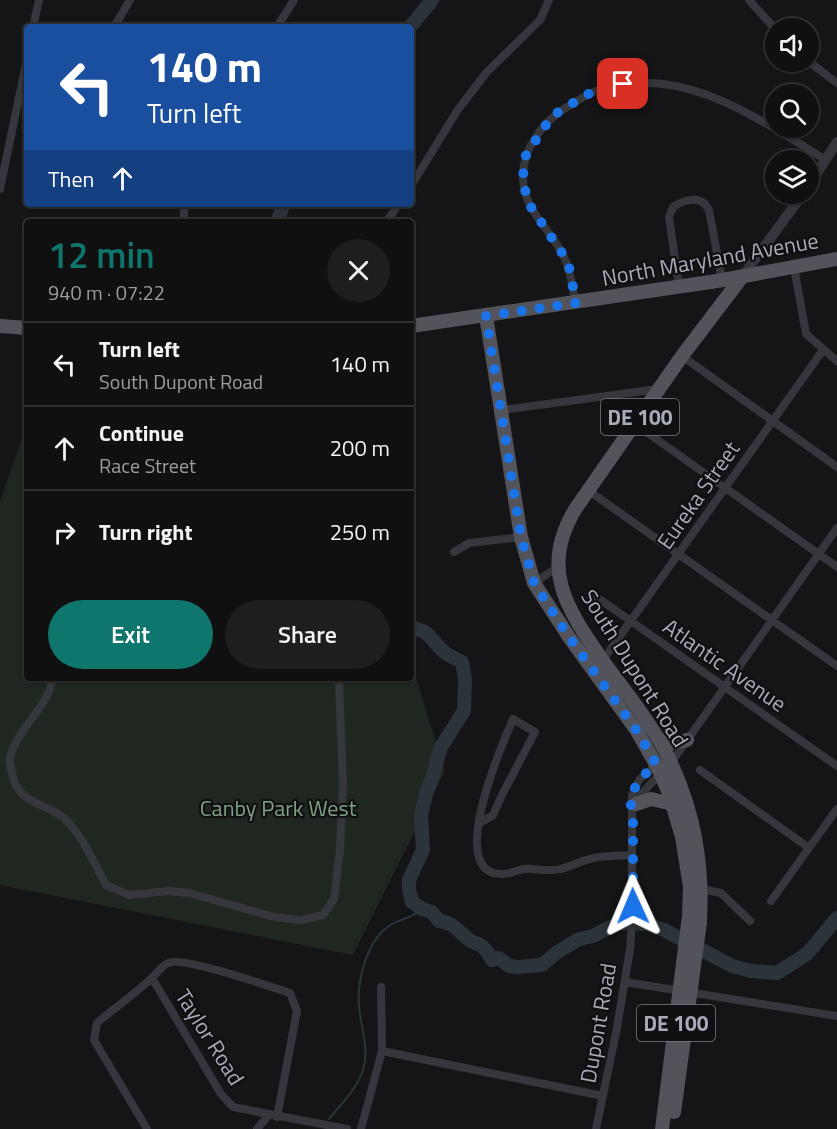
<!DOCTYPE html>
<html lang="en">
<head>
<meta charset="utf-8">
<style>
	body { margin:0; font-family:"Titillium Web",sans-serif; background:#1e1e1f; color:#f1f3f6; height:100vh; display:flex; flex-direction:column; font-size:22px; white-space:nowrap }
	* { box-sizing:border-box; margin:0 }
	p { font-size:20px; color:#9c9d9f }
	.icon { flex:none; width:33px; height:33px; fill:none; stroke:currentColor; stroke-width:2; stroke-linecap:round; stroke-linejoin:round }
	.map { position:relative; flex:1; overflow:hidden }
	.details { position:absolute; left:24px; top:219px; width:390px; height:462px; display:flex; flex-direction:column; background:#101011; border-radius:6px; box-shadow:0 2px 4px #0004,0 0 0 2px #303031 }
	.details>* { flex:none }
	.top-card { position:absolute; left:24px; top:24px; width:390px; height:183px; border-radius:6px; box-shadow:0 2px 4px #0004,0 0 0 2px #303031; background:#1a4fa0; color:#fff; overflow:hidden }
	.fabs { position:absolute; left:765px; top:18px; display:grid; gap:12px }
	.fabs a { display:grid; place-items:center; width:54px; height:54px; border-radius:50%; background:#101011; box-shadow:0 2px 4px #0004,0 0 0 2px #303031; font-size:30px }
	.pin { position:absolute; display:grid; place-items:center; width:51px; height:51px; color:#fff; margin:-26px; border-radius:12px; box-shadow:0 3px 9px #0006 }
	.me { position:absolute; width:66px; margin:-33px; rotate:359deg; stroke-linejoin:round; filter:drop-shadow(0 0 4px #0008) }
	.turn { display:flex; align-items:center; gap:21px; height:126px; padding:0 24px; font-size:27px }
	.turn .icon { width:78px; height:78px; stroke-width:2.5 }
	.turn b { display:block; font-size:42px; line-height:51px }
	.then { display:flex; align-items:center; height:57px; padding:0 24px; background:#0003; gap:12px; font-size:22px }
	.round { display:grid; place-items:center; flex:none; width:63px; height:63px; border-radius:32px; background:#1e1e1f }
	.head { display:flex; align-items:center; justify-content:space-between; height:102px; padding:0 24px }
	h1 { font-size:36px; font-weight:600; line-height:45px; color:#0f766e }
	.button { display:flex; gap:12px; margin-top:auto; padding:12px 24px }
	.button a { flex:1; height:69px; border-radius:36px; background:#0f766e; color:#fff; font-size:24px; font-weight:600; line-height:69px; text-align:center }
	.button a+a { background:#1e1e1f; color:#f1f3f6 }
	ul { padding:0; list-style:none }
	li { display:flex; align-items:center; gap:18px; height:84px; padding:0 24px; border-top:2px solid #303031 }
	li div { flex:1 }
	li b { display:block; font-size:22px }
	li em { font-style:normal }
	.map>svg:first-child { display:block }
	.green { fill:#202721 }
	.lines { fill:none; stroke-linecap:round; stroke-linejoin:round }
	.stream { stroke:#2c343b; stroke-width:2 }
	.river { stroke:#2c343b; stroke-width:14 }
	.minor { stroke:#36373c; stroke-width:8 }
	.tertiary { stroke:#36373c; stroke-width:10 }
	.primary { stroke:#53545b; stroke-width:14 }
	.primary-bridge { stroke:#53545b; stroke-width:14 }
	.route { stroke:#1a73e8; stroke-width:10; stroke-dasharray:0 18 }
	.labels { text-anchor:middle; dominant-baseline:central; stroke-width:4.5; stroke-linejoin:round; paint-order:stroke }
	.shield { fill:#101012; stroke:#7a7d86; stroke-width:1.5 }
	.shield-label { font-size:21px; font-weight:bold; fill:#a8acb7 }
	.street-label { font-size:22px; fill:#a8acb7; stroke:#101012 }
	.park-label { font-size:22px; fill:#7fa183; stroke:#101012 }
</style>
</head>
<body>
<div class="map">
<svg width="837" height="1129" viewBox="0 0 837 1129">
	<rect width="100%" height="100%" fill="#151517"/>
	<path class="green" d="M27 424V678H411V662L445 771 353 955 0 885V502Z"/>
	<g class="lines">
		<path class="stream" d="M329 1119C341 1104 357 1089 363 1070 370 1048 360 1027 359 1005 357 983 365 952 379 935 393 918 407 922 422 909"/>
		<path class="river" d="M410 27 432 0
			M277 222 284 204
			M411 628C431 631 429 638 441 649 446 655 455 658 462 662L465 679 464 711 441 747 432 778 426 794 421 816 423 850 409 880V890L412 902 422 909 432 912 439 921C454 922 459 933 471 941 474 943 477 943 480 945 486 948 489 955 492 960L499 958 509 966 518 967 542 965 556 953 579 939 593 936 616 924 623 923 647 924 664 930 732 966 751 971 777 973 807 954 837 918"/>
		<path class="minor" d="M749 0 776 30
			M33 27 39 0
			M114 27 130 0
			M277 27 294 0
			M808 61 837 83
			M411 186 457 111 486 73 540 20 549 0
			M0 189 27 59
			M183 222 185 204
			M386 222 399 204
			M794 267 806 334 837 361
			M679 287 669 217 673 207C685 199 702 195 709 210L722 280
			M576 303C572 287 571 270 563 255 549 227 522 209 523 175 523 149 543 122 564 109 577 101 590 92 604 88 687 65 759 120 826 160
			M682 356 837 467
			M502 410 658 389
			M635 424 837 567
			M589 491 837 666
			M454 552 469 543 521 537
			M534 583 559 566
			M591 597 598 598 837 766
			M603 660 823 350
			M53 678C51 684 50 690 47 696 37 715 18 732 11 754 8 762 11 770 13 777 21 807 51 803 68 822 85 841 94 863 106 885L129 895 169 891 189 893 274 917 301 920 323 915 334 899 340 850 343 785 339 681 336 678
			M700 770 809 848
			M636 803C644 787 659 777 671 763L837 528
			M480 823 493 815 502 795 535 732 513 719C503 743 445 873 501 874 508 875 516 870 524 869 535 868 549 872 560 869 571 867 580 861 590 859 603 855 618 856 632 855
			M696 888 721 893 750 921
			M771 901 837 809
			M152 978 221 1094 233 1107 347 1129
			M625 982 837 1016
			M382 1051 603 1096
			M147 1129 94 1040 97 1023C115 1008 134 994 152 978 157 973 162 966 168 963 183 956 271 987 290 993L297 1011 277 1117
			M257 1129 269 1115
			M361 1129 382 1051 381 987
			M596 1129 617 1028 630 949 632 919V794L639 780 658 764"/>
		<path class="tertiary" d="M808 187 837 142
			M742 277 803 194"/>
		<path class="primary" d="M486 316 521 537 534 583 569 637 637 731 658 768 669 793 682 837 690 887 689 916
			M0 326 27 328
			M411 326 717 281 837 259
			M658 739 673 743 687 740
			M636 804 651 799 673 804
			M700 922C703 865 695 815 671 763 654 726 627 694 603 661 568 610 538 569 576 508L682 356 742 277"/>
		<path class="primary-bridge" d="M674 1112 700 922
			M662 1129 689 916"/>
	</g>
	<g class="lines">
		<path class="route" d="M623 84 603 88 586 95 552 116 526 155 523 176 527 201 562 253 569 267 576 303 486 316 521 537 534 583 569 637 637 731 656 764C641 777 625 793 633 816V906"/>
	</g>
	<g class="labels">
		<g class="shield">
			<rect x="601" y="399" width="78" height="36" rx="4.5"/>
			<rect x="637" y="1005" width="78" height="36" rx="4.5"/>
		</g>
		<g class="shield-label">
			<text x="640" y="417">DE 100</text>
			<text x="676" y="1023">DE 100</text>
		</g>
		<g class="street-label">
			<text transform="translate(710 259) rotate(-10)">North Maryland Avenue</text>
			<text transform="translate(698 495) rotate(-55)">Eureka Street</text>
			<text transform="translate(725 665) rotate(35)">Atlantic Avenue</text>
			<text transform="translate(635 668) rotate(58)">South Dupont Road</text>
			<text transform="translate(598 1023) rotate(-80)">Dupont Road</text>
			<text transform="translate(210 1037) rotate(58)">Taylor Road</text>
		</g>
		<g class="park-label">
			<text x="278" y="808">Canby Park West</text>
		</g>
	</g>
</svg>
<div class="fabs">
<a><svg class="icon" aria-label="sound" viewBox="0 0 24 24"><path d="M4 9h4l5-4v14l-5-4H4zM17 9q2 3 0 6"/></svg></a>
<a><svg class="icon" aria-label="search" viewBox="0 0 24 24"><circle cx="10" cy="10" r="6"/><path d="M15 15l6 6"/></svg></a>
<a><svg class="icon" aria-label="layers" viewBox="0 0 24 24"><path d="M12 4l9 5-9 5-9-5zM3 14l9 5 9-5"/></svg></a>
</div>
<div class="pin" style="left:623px;top:84px;background:#d93025"><svg class="icon" aria-label="arrive" viewBox="0 0 24 24"><path d="M6 21V4h12l-3 4 3 4H6"/></svg></div>
<svg class="me" style="left:633px;top:906px" viewBox="-20 -20 40 40"><path d="M0-17L14 15 0 8-14 15z" fill="#1a73e8" stroke="#fff" stroke-width="4"/></svg>
<div class="top-card">
<div class="turn"><svg class="icon" aria-label="left" viewBox="0 0 24 24"><path d="M17 20v-9H6M10 6l-5 5 5 5"/></svg><div><b>140 m</b>Turn left</div></div>
<div class="then">Then<svg class="icon" aria-label="ahead" viewBox="0 0 24 24"><path d="M12 20V5M6 11l6-6 6 6"/></svg></div>
</div>
<section class="details">
<div class="head"><div><h1>12 min</h1><p>940 m · 07:22</p></div><a class="round"><svg class="icon" aria-label="close" viewBox="0 0 24 24"><path d="M6 6l12 12M18 6L6 18"/></svg></a></div>
<ul>
<li><svg class="icon" aria-label="left" viewBox="0 0 24 24"><path d="M17 20v-9H6M10 6l-5 5 5 5"/></svg><div><b>Turn left</b><p>South Dupont Road</p></div><em>140 m</em></li>
<li><svg class="icon" aria-label="ahead" viewBox="0 0 24 24"><path d="M12 20V5M6 11l6-6 6 6"/></svg><div><b>Continue</b><p>Race Street</p></div><em>200 m</em></li>
<li><svg class="icon" aria-label="right" viewBox="0 0 24 24"><path d="M7 20v-9h11M14 6l5 5-5 5"/></svg><div><b>Turn right</b></div><em>250 m</em></li>
</ul>
<div class="button"><a>Exit</a><a>Share</a></div>
</section>
</div>
</body>
</html>
